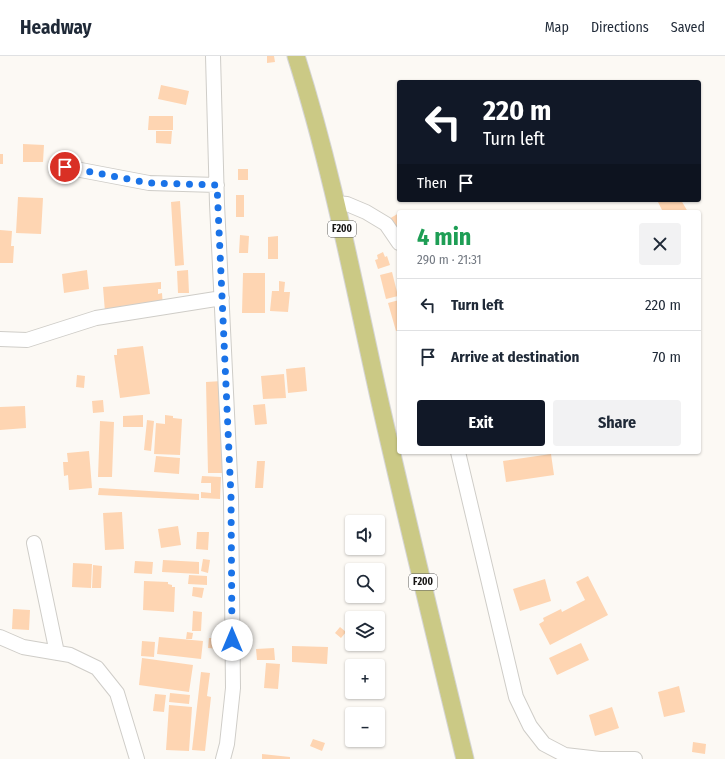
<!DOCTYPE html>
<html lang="en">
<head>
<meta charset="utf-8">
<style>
	body { margin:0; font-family:"Fira Sans Condensed",sans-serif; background:#f2f2f3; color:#1f2937; height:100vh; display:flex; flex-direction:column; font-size:15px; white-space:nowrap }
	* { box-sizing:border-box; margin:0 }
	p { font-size:13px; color:#747a83 }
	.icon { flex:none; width:22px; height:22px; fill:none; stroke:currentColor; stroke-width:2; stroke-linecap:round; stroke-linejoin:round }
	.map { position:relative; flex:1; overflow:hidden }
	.details { position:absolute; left:397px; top:154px; width:304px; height:244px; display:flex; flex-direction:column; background:#fff; border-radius:4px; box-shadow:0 1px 3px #0004 }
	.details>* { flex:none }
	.banner { position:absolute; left:397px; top:24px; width:304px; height:122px; border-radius:4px; box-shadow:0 1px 3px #0004; background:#111827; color:#fff; overflow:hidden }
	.buttons { position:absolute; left:345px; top:459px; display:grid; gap:8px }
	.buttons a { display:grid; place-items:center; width:40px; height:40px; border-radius:4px; background:#fff; box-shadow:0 1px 3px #0004; font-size:20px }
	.pin { position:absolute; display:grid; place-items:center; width:34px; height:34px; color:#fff; margin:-17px; border:2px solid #fff; border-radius:50%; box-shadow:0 1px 4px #0007 }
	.me { position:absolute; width:44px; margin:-22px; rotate:0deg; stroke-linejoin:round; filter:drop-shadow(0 0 3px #0008) }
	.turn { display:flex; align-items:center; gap:14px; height:84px; padding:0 20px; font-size:18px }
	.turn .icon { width:52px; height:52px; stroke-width:2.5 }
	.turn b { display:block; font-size:28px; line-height:34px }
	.then { display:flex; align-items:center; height:38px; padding:0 20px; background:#0003; gap:8px; font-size:15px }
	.round { display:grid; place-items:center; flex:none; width:42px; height:42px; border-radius:4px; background:#f2f2f3 }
	.headline { display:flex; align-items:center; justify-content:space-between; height:68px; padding:0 20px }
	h1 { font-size:24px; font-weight:700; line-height:30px; color:#1e9e55 }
	.button { display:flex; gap:8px; margin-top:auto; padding:8px 20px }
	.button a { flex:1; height:46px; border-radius:4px; background:#111827; color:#fff; font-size:16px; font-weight:700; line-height:46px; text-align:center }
	.button a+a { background:#f2f2f3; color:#1f2937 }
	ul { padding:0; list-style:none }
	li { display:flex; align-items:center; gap:12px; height:52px; padding:0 20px; border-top:1px solid #e0e1e3 }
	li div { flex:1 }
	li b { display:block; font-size:15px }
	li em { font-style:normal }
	header { display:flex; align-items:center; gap:24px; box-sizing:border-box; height:56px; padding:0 20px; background:#fff; border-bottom:1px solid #e0e1e3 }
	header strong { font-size:19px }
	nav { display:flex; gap:22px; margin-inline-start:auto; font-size:14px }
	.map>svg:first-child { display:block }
	.building { fill:#fed5b2 }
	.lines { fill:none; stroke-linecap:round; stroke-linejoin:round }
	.minor-casing { stroke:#cfcdc8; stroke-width:16 }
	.major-casing { stroke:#d5d5d5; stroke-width:19 }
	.minor { stroke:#fff; stroke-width:14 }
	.major { stroke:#cbc985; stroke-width:17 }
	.route { stroke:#1a73e8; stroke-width:7; stroke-dasharray:0 12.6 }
	.labels { text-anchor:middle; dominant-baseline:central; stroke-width:4; stroke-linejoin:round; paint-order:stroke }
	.shield { fill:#fff; stroke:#5d5c5b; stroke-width:1 }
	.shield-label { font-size:10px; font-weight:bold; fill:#171615 }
</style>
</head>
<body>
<header>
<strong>Headway</strong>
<nav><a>Map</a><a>Directions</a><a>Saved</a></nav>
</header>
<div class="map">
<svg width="725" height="703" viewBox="0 0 725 703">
	<rect width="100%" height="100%" fill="#fcf9f4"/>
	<path class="building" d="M267 0H274L275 6 267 7Z
		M161 29 189 35 186 49 158 43Z
		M149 60H173V74H148Z
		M156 75H172L171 88 156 87Z
		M23 88 44 89 43 106H23Z
		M0 98H3V108H0Z
		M238 113H248V124H238Z
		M236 139H244V161H236Z
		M18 141 43 142 41 178 16 177Z
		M657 144H681L688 156H663Z
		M180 145 184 209 175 210 171 146Z
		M399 157V178L389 163Z
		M0 174 12 175 11 190H14L13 207H0Z
		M240 179 249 180 248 197H239Z
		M278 180V203H268V181Z
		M383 196 385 201 387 200 390 209 378 213 375 204 378 203 377 199Z
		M87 214 89 233 64 237 62 218Z
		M188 214 189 237H178L177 215Z
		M392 216 398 240 386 243 380 219Z
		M243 217H265V257H242Z
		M279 225 285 226 284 236H290L288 256 270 255 272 235H279Z
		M161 226V233H158V238L162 237 163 251H117V255L105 256 103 231Z
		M399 244V274L396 275 388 247Z
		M143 290 150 338 120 342 114 299H117V293Z
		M305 311 307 335 288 337 286 313Z
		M284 318 286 342 263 343 261 320Z
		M77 319 85 320 84 332 76 331Z
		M222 325 225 417H208L206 326Z
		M103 344 104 356 93 357 92 345Z
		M265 348 267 368 255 369 253 349Z
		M25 350 26 372 0 374V351Z
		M143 359V371H123V360Z
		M165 359 173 360V362L182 363 180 399 154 398 156 367 165 368Z
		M147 364 154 365 151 395 144 394Z
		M100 365 114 366 112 421H98Z
		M89 395 92 432 69 434 68 419 64 420 63 406H68L67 397Z
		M551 398 554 419 506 426 503 405Z
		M156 400 180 402 179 418 154 416Z
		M257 405H265L263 432H255Z
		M202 420 221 421 220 443 201 442V436L211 437V427H201Z
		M99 432 199 438V444L98 439Z
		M122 456 124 493 105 494 103 457Z
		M178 470 181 489 161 492 158 473Z
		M197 476H209L208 494 196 493Z
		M203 503 210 504 208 517 201 515Z
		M163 504 199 506V518L162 516Z
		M135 505 153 506 152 518 134 517Z
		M73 507 92 508 91 532 72 531Z
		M93 509 102 510 101 532H92Z
		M189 519 207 520V529L188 528Z
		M588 520 608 559 550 589 539 568 544 565 543 562 561 553 562 556 585 544 576 526Z
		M378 522 384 542 365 547 363 540H378Z
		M545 523 551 545 520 555 513 533Z
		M144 525 168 526V528L172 529V531H175L174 556 143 554Z
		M193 531 204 532 202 542 192 540Z
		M13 553 30 554 29 574 12 573Z
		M193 555 202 556 201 575H192Z
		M362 555 365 561 359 562 357 558Z
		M340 571 346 576 341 582 335 577Z
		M187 576 193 577 192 583H186Z
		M159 581 203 585 201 603 157 598Z
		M209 582H223L222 593 208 592Z
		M142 585 155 586 154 601 141 600Z
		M581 587 589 604 557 619 549 602Z
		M292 590 328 591 327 608 292 606Z
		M274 592 275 604H257L256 593Z
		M142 602 193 609 189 636 139 629Z
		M266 607 280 608 278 633 264 632Z
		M201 616 210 617 207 640 211 641 205 695 192 694Z
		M679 630 685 656 664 661 658 636Z
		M170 637 190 639 189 648 169 646Z
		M155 638 166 639 164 656 153 655Z
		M169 649 192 651 189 695 166 694Z
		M612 651 619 672 595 680 589 659Z
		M313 683 325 687 322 695 310 690Z
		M693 686 706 688 705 698 692 696Z
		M262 698 290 701V703H262Z"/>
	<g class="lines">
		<defs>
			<path id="minor" d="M213 0 217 148 231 441 233 632 227 688 223 703
				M65 111 149 127 217 129
				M336 147 347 148 366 156 386 168 399 187
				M0 283 27 284 96 262 222 242
				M458 396 516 641 530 670 544 688 565 699 600 703H635
				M34 487 57 597
				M0 581 23 591 70 599 97 612 117 637 137 703"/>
			<path id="major" d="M296 0C332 113 354 230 380 346 407 465 436 584 465 703"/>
		</defs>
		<use href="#minor" class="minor-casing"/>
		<use href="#major" class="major-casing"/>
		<use href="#minor" class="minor"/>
		<use href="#major" class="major"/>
	</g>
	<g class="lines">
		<path class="route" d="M65 111 149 127 217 129 231 441 232 584"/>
	</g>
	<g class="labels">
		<g class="shield">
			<rect x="328" y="165" width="28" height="16" rx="3"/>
			<rect x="409" y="518" width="28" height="16" rx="3"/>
		</g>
		<g class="shield-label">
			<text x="342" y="173">F200</text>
			<text x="423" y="526">F200</text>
		</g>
	</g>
</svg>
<div class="buttons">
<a><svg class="icon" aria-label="sound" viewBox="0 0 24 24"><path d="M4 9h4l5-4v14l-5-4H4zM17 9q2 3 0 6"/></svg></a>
<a><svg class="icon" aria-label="search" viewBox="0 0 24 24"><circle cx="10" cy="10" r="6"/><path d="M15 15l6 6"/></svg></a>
<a><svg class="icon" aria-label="layers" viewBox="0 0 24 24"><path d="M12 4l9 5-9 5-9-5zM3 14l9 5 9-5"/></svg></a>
<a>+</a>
<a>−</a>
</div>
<div class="pin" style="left:65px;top:111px;background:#d93025"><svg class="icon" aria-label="arrive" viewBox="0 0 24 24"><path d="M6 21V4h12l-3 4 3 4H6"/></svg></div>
<svg class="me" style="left:232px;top:584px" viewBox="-20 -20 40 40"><circle r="19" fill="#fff"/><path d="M0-13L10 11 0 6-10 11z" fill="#1a73e8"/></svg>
<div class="banner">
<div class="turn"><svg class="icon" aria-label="left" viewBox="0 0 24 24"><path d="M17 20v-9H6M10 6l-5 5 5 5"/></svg><div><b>220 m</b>Turn left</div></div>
<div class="then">Then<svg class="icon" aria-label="arrive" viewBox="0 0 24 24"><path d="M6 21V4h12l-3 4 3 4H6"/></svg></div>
</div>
<section class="details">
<div class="headline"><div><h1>4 min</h1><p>290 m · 21:31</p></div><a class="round"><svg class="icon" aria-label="close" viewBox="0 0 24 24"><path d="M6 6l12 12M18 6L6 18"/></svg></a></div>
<ul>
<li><svg class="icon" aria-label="left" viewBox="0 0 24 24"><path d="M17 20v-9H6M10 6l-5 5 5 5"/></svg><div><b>Turn left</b></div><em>220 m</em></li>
<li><svg class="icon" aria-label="arrive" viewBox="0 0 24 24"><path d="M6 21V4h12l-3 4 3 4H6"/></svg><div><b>Arrive at destination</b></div><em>70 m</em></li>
</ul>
<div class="button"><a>Exit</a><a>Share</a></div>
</section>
</div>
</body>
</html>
